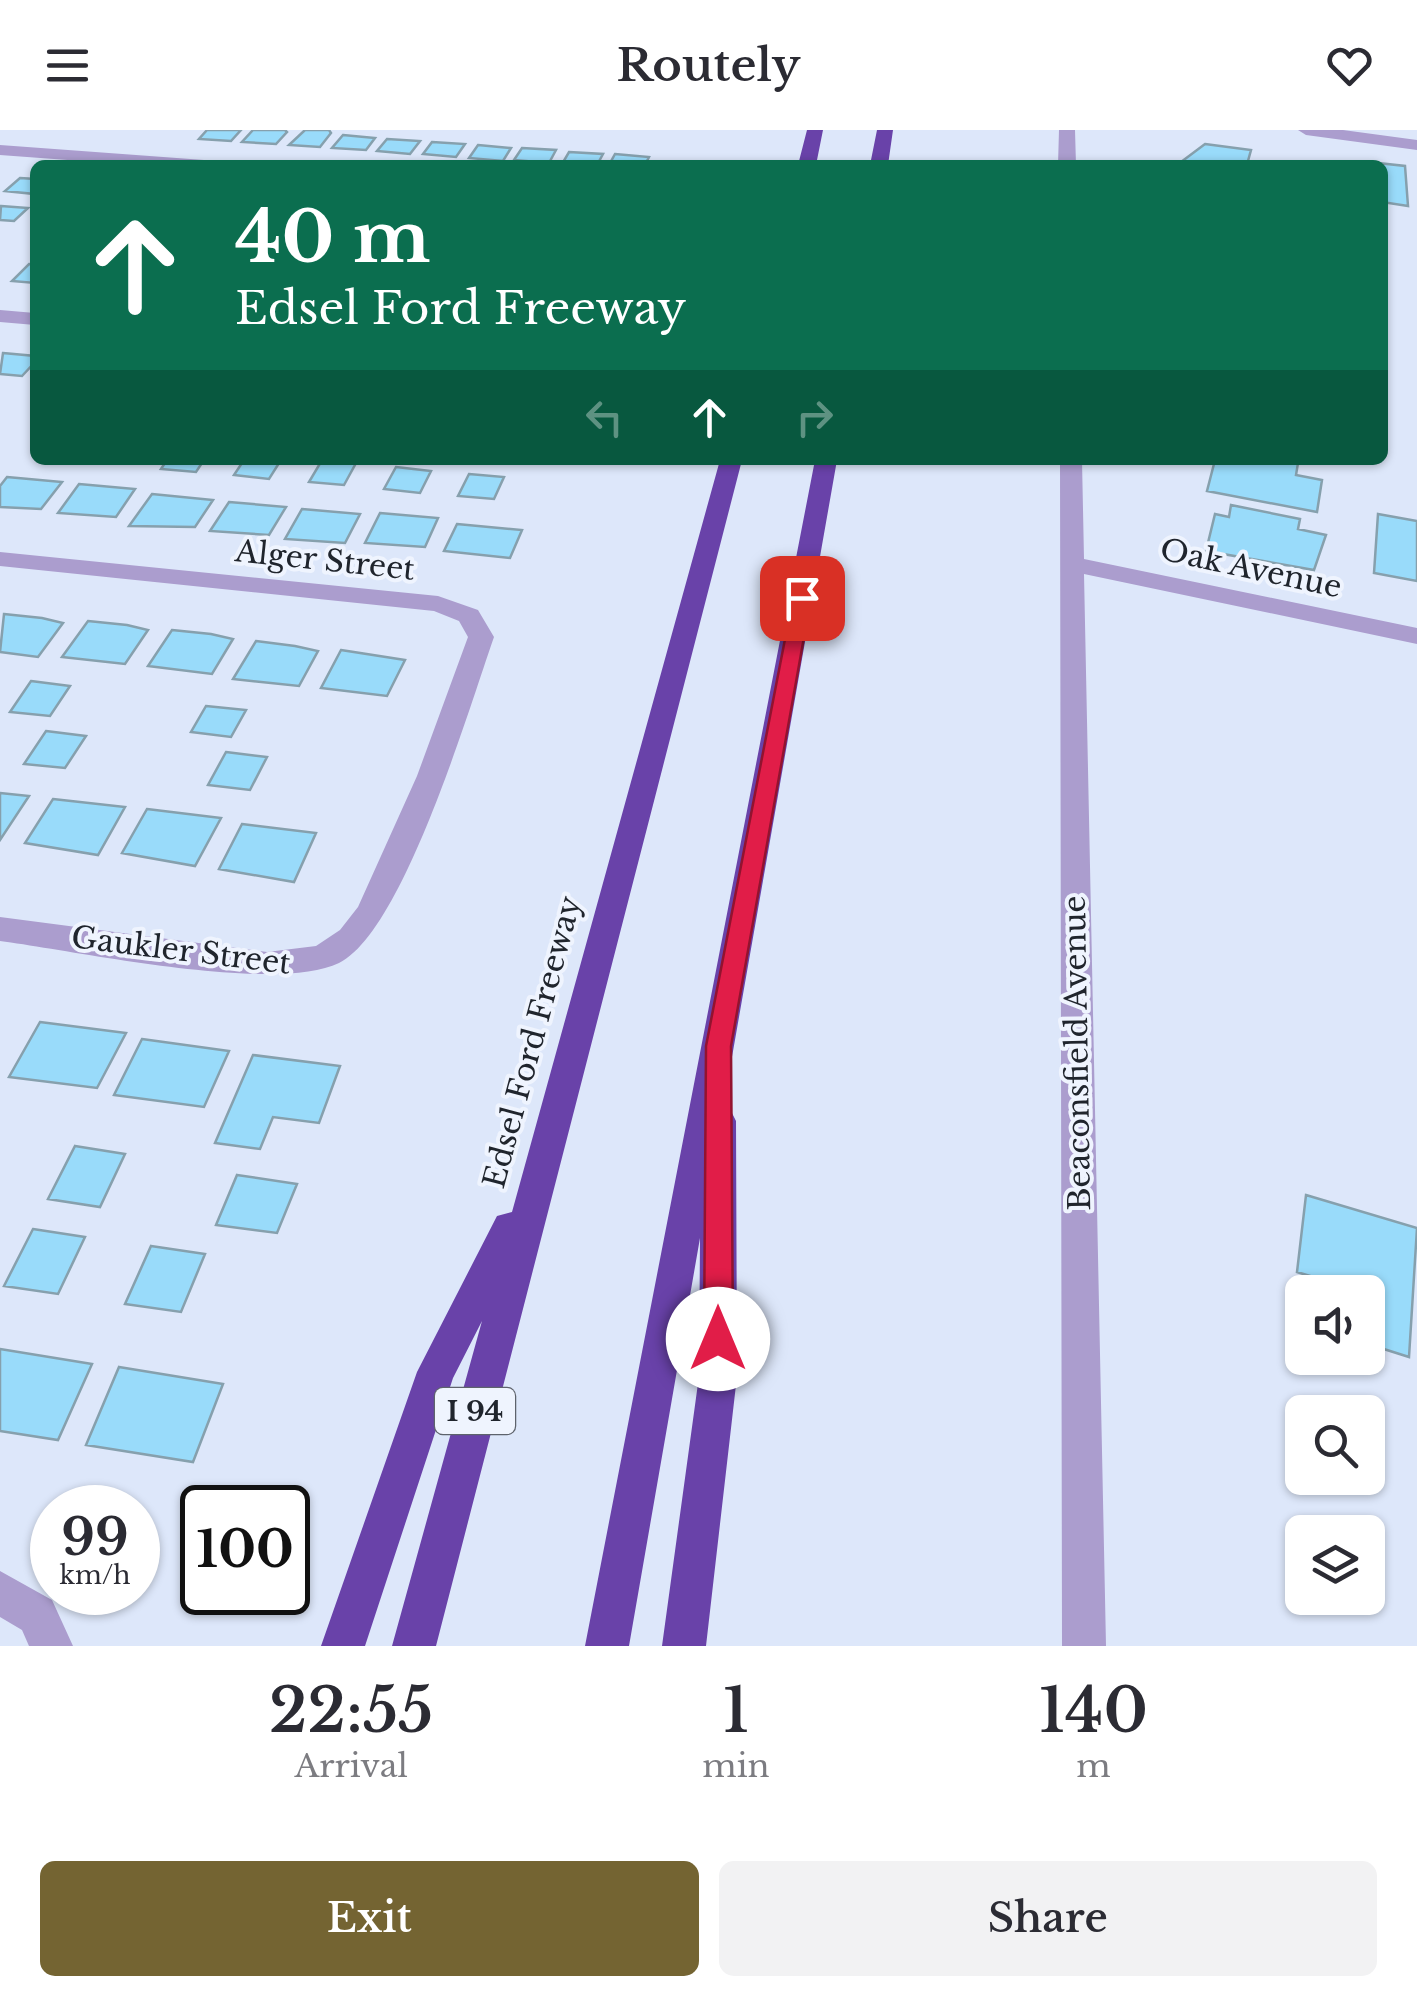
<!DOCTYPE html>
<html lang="en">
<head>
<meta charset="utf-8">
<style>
	body { margin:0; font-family:"Libre Baskerville",serif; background:#f2f2f3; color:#2b2b33; height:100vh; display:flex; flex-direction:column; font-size:38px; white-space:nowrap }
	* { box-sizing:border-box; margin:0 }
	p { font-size:32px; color:#7c7c81 }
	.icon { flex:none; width:55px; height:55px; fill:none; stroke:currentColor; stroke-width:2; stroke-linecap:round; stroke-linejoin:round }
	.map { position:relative; height:1516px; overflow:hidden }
	.panel { display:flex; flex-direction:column; background:#fff; flex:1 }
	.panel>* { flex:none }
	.hud { position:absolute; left:30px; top:30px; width:1358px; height:305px; border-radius:15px; box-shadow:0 2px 8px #0004; background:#0b6e4f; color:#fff; overflow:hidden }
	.controls { position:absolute; left:1285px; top:1145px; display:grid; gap:20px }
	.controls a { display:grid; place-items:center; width:100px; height:100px; border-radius:15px; background:#fff; box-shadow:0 2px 8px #0004; font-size:50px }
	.speed { position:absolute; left:30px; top:1355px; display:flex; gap:20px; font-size:50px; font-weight:700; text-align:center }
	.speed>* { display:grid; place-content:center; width:130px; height:130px; border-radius:50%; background:#fff; box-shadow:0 2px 8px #0004; line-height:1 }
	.speed small { font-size:25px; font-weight:400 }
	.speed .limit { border:5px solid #111; border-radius:15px; background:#fff; color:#111 }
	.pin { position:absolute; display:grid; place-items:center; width:85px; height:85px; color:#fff; margin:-42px; border-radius:20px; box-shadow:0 5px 15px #0006 }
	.me { position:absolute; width:110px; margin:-55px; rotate:0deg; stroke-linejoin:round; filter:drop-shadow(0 0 8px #0008) }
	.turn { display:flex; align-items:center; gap:35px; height:210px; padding:0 40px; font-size:45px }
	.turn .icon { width:130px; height:130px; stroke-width:2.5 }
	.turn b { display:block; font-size:70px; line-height:85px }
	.lanes { display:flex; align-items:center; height:95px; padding:0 40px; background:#0003; justify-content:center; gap:50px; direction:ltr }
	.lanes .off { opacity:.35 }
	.eta { display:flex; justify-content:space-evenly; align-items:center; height:170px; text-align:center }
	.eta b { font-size:60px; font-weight:600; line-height:70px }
	.cta { display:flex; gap:20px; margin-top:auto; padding:20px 40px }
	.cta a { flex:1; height:115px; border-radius:15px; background:#746432; color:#fff; font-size:40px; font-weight:600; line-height:115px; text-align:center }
	.cta a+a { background:#f2f2f3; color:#2b2b33 }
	header { display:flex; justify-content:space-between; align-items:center; height:130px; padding:0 40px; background:#fff; font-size:45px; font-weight:600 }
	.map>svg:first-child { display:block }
	.building { fill:#99dbfa; stroke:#86a0ad; stroke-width:2.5 }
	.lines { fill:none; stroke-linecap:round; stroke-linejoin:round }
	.minor { fill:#ab9dce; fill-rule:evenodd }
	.highway { fill:#6942a9; fill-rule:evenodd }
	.route { fill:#e11d48; stroke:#92132f; stroke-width:2.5 }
	.labels { text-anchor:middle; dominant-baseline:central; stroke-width:8; stroke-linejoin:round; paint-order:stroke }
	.shield { fill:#eff4fe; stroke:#5e636c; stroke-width:2.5 }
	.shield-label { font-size:28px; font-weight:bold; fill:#20252d }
	.street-label { font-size:30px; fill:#20252d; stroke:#eff4fe }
</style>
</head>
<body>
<header><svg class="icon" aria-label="menu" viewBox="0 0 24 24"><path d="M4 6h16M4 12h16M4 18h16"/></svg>Routely<svg class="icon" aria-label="heart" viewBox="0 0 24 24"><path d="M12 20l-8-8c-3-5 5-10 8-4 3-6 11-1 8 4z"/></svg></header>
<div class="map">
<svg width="1417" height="1516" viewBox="0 0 1417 1516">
	<rect width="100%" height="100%" fill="#dde7fa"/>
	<path class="building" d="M207 0H241L231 11 199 9Z
		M253 0H285L287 2 276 14 242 12Z
		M305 0H329L331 3 320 17 289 15Z
		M343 5 375 8 366 20 332 18Z
		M387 9 420 11 410 24 377 21Z
		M432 12 465 14 456 27 423 24Z
		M1205 14 1251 20 1248 31 1278 35H1177Z
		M478 15 511 18 503 31 469 28Z
		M522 18 556 20 549 33 514 30Z
		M569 22 603 24 597 35 562 34Z
		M615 24 649 27 645 35H609Z
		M1369 32 1405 36 1408 76 1382 72V35Z
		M20 48 35 49V64L5 61Z
		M1 76 28 78 14 91 0 90Z
		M29 134 35 135V153L12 151Z
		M3 223 35 226V232L22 246 0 244Z
		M167 330H204L196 342 161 339Z
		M244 330H281L269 349 234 345Z
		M322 330 356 333 344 355 309 352Z
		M1215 330 1298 333 1296 345 1322 350 1317 382 1207 361Z
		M396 337 431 341 420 363 384 359Z
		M469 344 504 347 494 369 458 366Z
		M7 347 62 352 41 379 0 377V356Z
		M79 354 135 359 116 387 58 383Z
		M152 364 213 370 195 397 129 396Z
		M229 372 286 377 269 405 210 401Z
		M1231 375 1300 389 1298 399 1326 405 1314 440 1206 421 1215 384 1229 387Z
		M302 379 360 384 345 413 285 409Z
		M380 383 438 388 425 417 365 413Z
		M1378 384 1417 391V451L1374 443Z
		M457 394 522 400 510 428 444 421Z
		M4 484 42 488 63 493 38 527 0 522Z
		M88 491 127 495 148 500 125 534 62 527Z
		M172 500 211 504 233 509 212 544 148 536Z
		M256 511 295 516 318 521 299 556 233 549Z
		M341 520 405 530 387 566 321 558Z
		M31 551 70 556 50 586 10 582Z
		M206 576 246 580 231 607 191 602Z
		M46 601 86 606 65 638 24 634Z
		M226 622 267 627 250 660 208 655Z
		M0 663 29 666 0 710Z
		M53 669 125 677 98 725 25 713Z
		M147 679 221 688 195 736 122 723Z
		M242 694 316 703 294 752 219 739Z
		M40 892 126 903 97 958 9 947Z
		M142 909 229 921 204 977 114 965Z
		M253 925 340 936 319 993 273 987 260 1019 215 1013Z
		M75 1016 125 1024 100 1077 48 1069Z
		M237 1045 297 1054 277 1103 216 1095Z
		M1306 1065 1417 1098 1409 1227 1368 1214V1162H1311L1313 1147 1297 1142Z
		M33 1099 85 1107 58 1164 4 1156Z
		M151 1116 205 1124 181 1182 125 1174Z
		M0 1219 92 1234 58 1310 0 1301Z
		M119 1237 223 1254 193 1332 86 1315Z"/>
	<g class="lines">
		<path class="minor" d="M1059 0H1075L1076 35H1058Z
			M1298 0H1343L1417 10V20L1306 5Z
			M0 15 204 30 213 35H135L0 25Z
			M0 180 35 183V195L0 192Z
			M1060 330H1082L1084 429 1417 498V514L1084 444 1106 1516H1062Z
			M0 422 438 466 478 480 494 507C469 578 403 802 339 833 275 864 77 821 0 811V787L267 822 316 816 340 800 358 777 417 646 468 507 459 491 434 481 0 436Z
			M0 1441 52 1470 73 1516H29L22 1500 0 1487Z"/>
		<path class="highway" d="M807 0H823L816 35H798Z
			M877 0H893L888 35H870Z
			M720 330H742L436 1516H392L482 1191 453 1248 365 1516H321L417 1242 497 1086 512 1082Z
			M815 330H837L723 978 731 981 736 991 737 1246 706 1516H662L699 1246 700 1108 629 1516H585Z"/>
	</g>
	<path class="route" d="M802 462 811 468 731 916 733 1209 729 1219 718 1223 708 1219 704 1209 706 916 793 468Z"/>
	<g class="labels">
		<rect class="shield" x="435" y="1258" width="80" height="46" rx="8"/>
		<g class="shield-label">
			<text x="475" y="1281">I 94</text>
		</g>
		<g class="street-label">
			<text transform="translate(325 430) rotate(6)">Alger Street</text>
			<text transform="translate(1251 438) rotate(12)">Oak Avenue</text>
			<text transform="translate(181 820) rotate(7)">Gaukler Street</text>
			<text transform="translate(532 912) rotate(-75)">Edsel Ford Freeway</text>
			<text transform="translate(1077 923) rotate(-91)">Beaconsfield Avenue</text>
		</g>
	</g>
</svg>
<div class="controls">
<a><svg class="icon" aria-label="sound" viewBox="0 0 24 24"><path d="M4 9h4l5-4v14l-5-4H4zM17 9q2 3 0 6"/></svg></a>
<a><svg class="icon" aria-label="search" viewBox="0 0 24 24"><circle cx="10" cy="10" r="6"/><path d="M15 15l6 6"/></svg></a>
<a><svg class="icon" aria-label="layers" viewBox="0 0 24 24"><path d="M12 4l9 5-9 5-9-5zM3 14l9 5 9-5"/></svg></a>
</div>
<div class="speed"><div>99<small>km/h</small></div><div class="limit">100</div></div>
<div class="pin" style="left:802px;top:468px;background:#d93025"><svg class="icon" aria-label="arrive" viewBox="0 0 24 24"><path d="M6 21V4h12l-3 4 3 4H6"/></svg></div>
<svg class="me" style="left:718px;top:1209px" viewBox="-20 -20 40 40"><circle r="19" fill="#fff"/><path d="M0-13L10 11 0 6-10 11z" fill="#e11d48"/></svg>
<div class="hud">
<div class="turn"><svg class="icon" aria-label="ahead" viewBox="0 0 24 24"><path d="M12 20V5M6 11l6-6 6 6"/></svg><div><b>40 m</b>Edsel Ford Freeway</div></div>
<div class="lanes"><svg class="icon off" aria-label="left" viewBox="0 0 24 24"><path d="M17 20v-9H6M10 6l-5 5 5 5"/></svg><svg class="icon" aria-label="ahead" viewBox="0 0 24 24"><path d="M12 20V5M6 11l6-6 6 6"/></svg><svg class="icon off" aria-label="right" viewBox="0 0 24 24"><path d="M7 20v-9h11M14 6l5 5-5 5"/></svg></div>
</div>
</div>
<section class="panel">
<div class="eta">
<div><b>22:55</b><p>Arrival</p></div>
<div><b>1</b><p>min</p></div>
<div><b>140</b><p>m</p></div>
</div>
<div class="cta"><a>Exit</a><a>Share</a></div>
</section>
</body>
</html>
